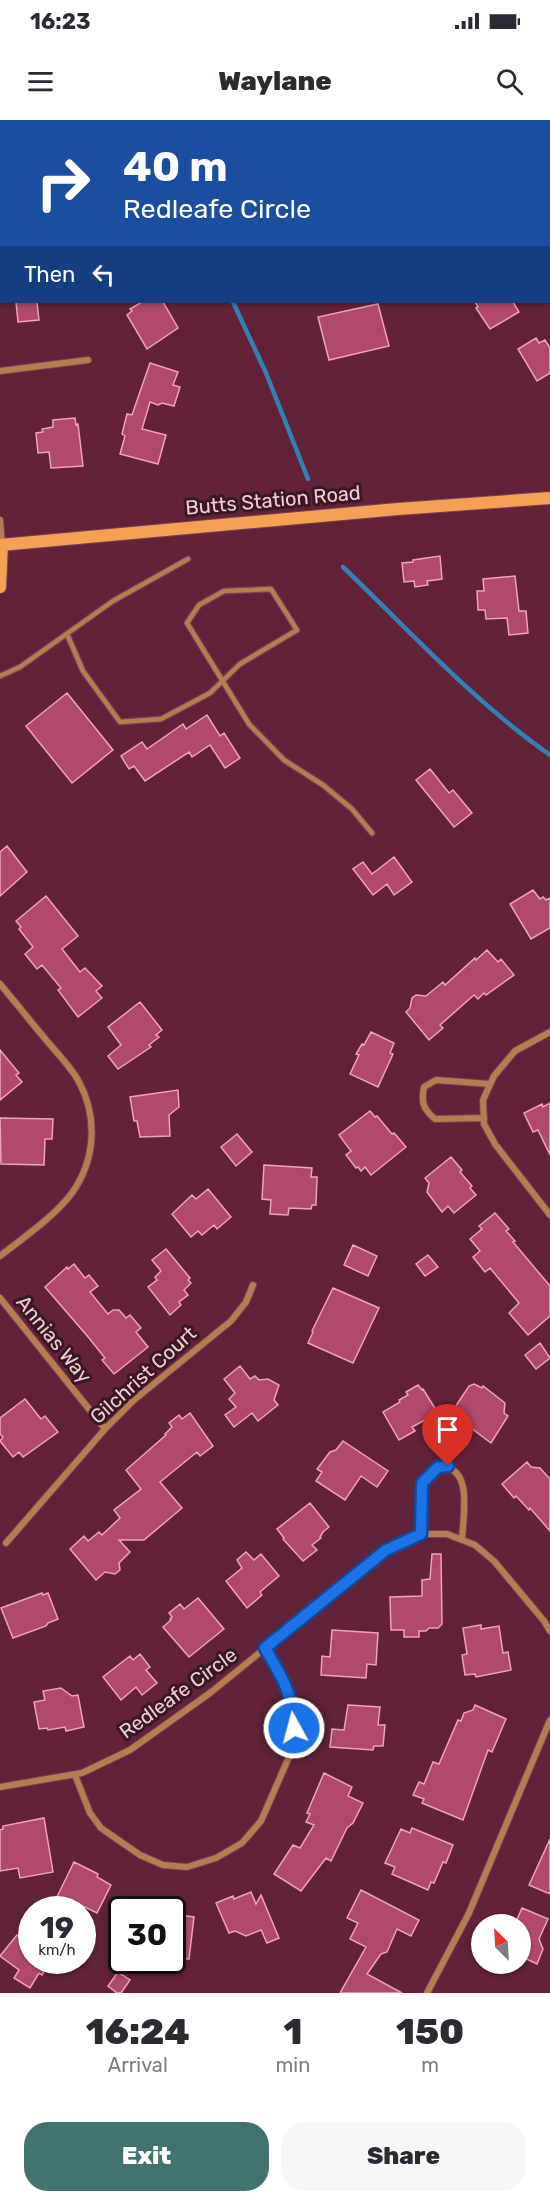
<!DOCTYPE html>
<html lang="en">
<head>
<meta charset="utf-8">
<style>
	body { margin:0; font-family:Rubik,sans-serif; background:#f7f7f7; color:#2b2b33; height:100vh; display:flex; flex-direction:column; font-size:22px; white-space:nowrap }
	* { box-sizing:border-box; margin:0 }
	p { font-size:20px; color:#7c7c81 }
	.icon { flex:none; width:33px; height:33px; fill:none; stroke:currentColor; stroke-width:2; stroke-linecap:round; stroke-linejoin:round }
	.map { position:relative; height:1873px; overflow:hidden }
	.drawer { display:flex; flex-direction:column; background:#fff; flex:1 }
	.drawer>* { flex:none }
	.banner { position:absolute; left:0px; top:0px; width:550px; height:183px; box-shadow:0 2px 4px #0004; background:#1a4fa0; color:#fff; overflow:hidden }
	.needle { width:39px; rotate:336deg }
	.buttons { position:absolute; left:471px; top:1794px; display:grid; gap:12px }
	.buttons a { display:grid; place-items:center; width:60px; height:60px; border-radius:50%; background:#fff; box-shadow:0 2px 4px #0004; font-size:30px }
	.speed { position:absolute; left:18px; top:1776px; display:flex; gap:12px; font-size:30px; font-weight:700; text-align:center }
	.speed>* { display:grid; place-content:center; width:78px; height:78px; border-radius:50%; background:#fff; box-shadow:0 2px 4px #0004; line-height:1 }
	.speed small { font-size:15px; font-weight:400 }
	.speed .limit { border:3px solid #111; border-radius:9px; background:#fff; color:#111 }
	.pin { position:absolute; display:grid; place-items:center; width:51px; height:51px; color:#fff; margin:-62px -26px; border-radius:50% 50% 50% 0; rotate:-45deg; box-shadow:0 0 6px #0007 }
	.pin .icon { rotate:45deg }
	.me { position:absolute; width:66px; margin:-33px; rotate:353deg; stroke-linejoin:round; filter:drop-shadow(0 0 4px #0008) }
	.turn { display:flex; align-items:center; gap:21px; height:126px; padding:0 24px; font-size:27px }
	.turn .icon { width:78px; height:78px; stroke-width:2.5 }
	.turn b { display:block; font-size:42px; line-height:51px }
	.then { display:flex; align-items:center; height:57px; padding:0 24px; background:#0003; gap:12px; font-size:22px }
	.eta { display:flex; justify-content:space-evenly; align-items:center; height:102px; text-align:center }
	.eta b { font-size:36px; font-weight:800; line-height:42px }
	.action { display:flex; gap:12px; margin-top:auto; padding:12px 24px }
	.action a { flex:1; height:69px; border-radius:24px; background:#417471; color:#fff; font-size:24px; font-weight:800; line-height:69px; text-align:center }
	.action a+a { background:#f7f7f7; color:#2b2b33 }
	.status { display:flex; justify-content:space-between; align-items:center; height:42px; padding:0 30px; background:#fff; direction:ltr }
	.status svg { height:16px; fill:currentColor }
	header { display:flex; justify-content:space-between; align-items:center; height:78px; padding:0 24px; background:#fff; font-size:27px; font-weight:800 }
	.map>svg:first-child { display:block }
	.lines { fill:none; stroke-linecap:round; stroke-linejoin:round }
	.stream { stroke:#3081b6; stroke-width:4.5 }
	.building { fill:#b1496c; stroke:#f0a2b8; stroke-width:1.5 }
	.lane-casing { stroke:#7c4155; stroke-width:7 }
	.street-casing { stroke:#7c4155; stroke-width:8 }
	.secondary-casing { stroke:#7c4155; stroke-width:14 }
	.lane { stroke:#b37e50; stroke-width:4.5 }
	.street { stroke:#b37e50; stroke-width:6 }
	.secondary { stroke:#f5a153; stroke-width:12 }
	.route-casing { stroke:#114b97; stroke-width:15 }
	.route { stroke:#1a73e8; stroke-width:10 }
	.labels { text-anchor:middle; dominant-baseline:central; stroke-width:6; stroke-linejoin:round; paint-order:stroke }
	.street-label { font-size:20px; fill:#f5ccd7; stroke:#361922 }
</style>
</head>
<body>
<div class="status"><b>16:23</b><svg viewBox="0 0 49 12"><path d="M0 12V9h3v3zM5 12V6h3v6zM10 12V3h3v9zM15 12V0h3v12zM26 1h20v11H26zM47 4h2v5h-2z"/></svg></div>
<header><svg class="icon" aria-label="menu" viewBox="0 0 24 24"><path d="M4 6h16M4 12h16M4 18h16"/></svg>Waylane<svg class="icon" aria-label="search" viewBox="0 0 24 24"><circle cx="10" cy="10" r="6"/><path d="M15 15l6 6"/></svg></header>
<div class="map">
<svg width="550" height="1873" viewBox="0 0 550 1873">
	<rect width="100%" height="100%" fill="#622239"/>
	<g class="lines">
		<path class="stream" d="M150 0V2
			M233 182 266 253 308 359
			M343 447C410 511 473 581 550 635"/>
	</g>
	<path class="building" d="M16 182H37L39 200 18 202Z
		M142 182H163L178 208 147 229 127 195 132 191 130 189Z
		M475 182H513L519 192 490 209 476 188 478 187Z
		M378 184 389 226 329 240 318 197Z
		M536 218 539 223 545 220 550 228V253L537 261 518 229Z
		M150 243 178 252 173 265 180 267 174 286 162 283 158 285 150 282 142 309 166 315 158 344 120 334 125 316 122 314 127 294 132 295Z
		M75 298 76 305 78 304 83 346 51 348 49 332 38 333 36 313 43 312 42 309 53 307V300Z
		M440 436 442 459 427 461 428 465 415 467 414 461 404 462 402 443 413 442V440Z
		M515 456 519 491H526L528 513 509 515 507 498 486 499 485 490H478L477 471H484L483 459Z
		M67 573 113 630 72 663 26 606Z
		M207 595 220 616 224 613 240 638 225 648 210 625 192 637 189 632 145 661 134 646 129 649 121 636 142 622 147 629 183 604 186 609Z
		M430 649 449 673 453 670 472 693 454 707 416 660Z
		M7 726 27 752 0 776V732Z
		M394 737 412 762 394 775 387 764 373 775 353 749 363 742 372 754Z
		M533 770 540 779 543 777 546 780 550 778V808L531 819 510 784Z
		M46 776 78 816 62 829 80 852 85 848 102 866 96 871 102 878 78 897 58 870 61 868 42 845 37 849 25 834 33 827 19 809 21 807 16 801Z
		M487 830 498 842 501 839 514 855 486 875 484 873 478 879 474 875 440 905 443 908 429 920 406 892 410 888 412 878 416 875 426 876 443 862 445 865 475 838 476 840Z
		M140 882 162 910 156 915 159 917 149 925 151 927 118 949 108 936 121 925 108 907Z
		M371 912 394 923 390 933 393 934 378 967 350 954 359 935 356 934 362 924 364 925Z
		M0 930 19 953 16 955 22 962 0 980Z
		M178 970 179 987 169 995 170 1016 140 1017 137 1001H134L130 977Z
		M550 983V1035L538 1010 533 1012 524 993 542 984 543 987Z
		M370 991 375 997 377 996 392 1014 394 1013 406 1027 371 1055 365 1047 361 1051 358 1047 356 1048 346 1035 351 1031 339 1015Z
		M0 998 53 999 52 1019H45L44 1045 1 1044Z
		M237 1014 252 1032 236 1046 221 1027Z
		M451 1037 462 1050 460 1052 472 1066 470 1068 476 1075 454 1093 448 1086 442 1092 427 1072 429 1063 425 1058Z
		M264 1045 312 1048 311 1057H317L316 1085H312L311 1089 289 1088 288 1095 270 1094 271 1080 262 1079Z
		M208 1069 231 1097 217 1109 214 1105 202 1115 198 1111 191 1117 172 1094 192 1075 196 1079Z
		M495 1093 509 1109 506 1111 515 1121 513 1122 550 1166V1196L528 1215 509 1193 519 1183 490 1148 485 1152 473 1137 480 1131 470 1119 482 1109 479 1106Z
		M353 1125 377 1136 368 1156 344 1145Z
		M166 1129 190 1158 188 1160 191 1163 184 1170 188 1175 179 1182 181 1185 170 1195 148 1167 157 1160 155 1157 161 1151 152 1140Z
		M428 1135 438 1147 425 1156 416 1144Z
		M74 1144 85 1158 89 1155 98 1166 90 1172 108 1194 113 1190H119L126 1198 130 1195 141 1208 136 1212 148 1227 114 1254 102 1240 105 1238 89 1218 45 1167 67 1147 68 1149Z
		M333 1168 379 1188 353 1243 308 1223 313 1212 312 1211Z
		M540 1223 550 1238 536 1249 525 1235Z
		M240 1246 250 1259 255 1256 259 1260 268 1259 279 1265 274 1280 278 1285 258 1301 252 1293 234 1307 225 1295 236 1287 229 1279 235 1273 224 1259Z
		M474 1264 482 1268 483 1266 505 1283 504 1293 508 1296 491 1323 451 1293 469 1266Z
		M418 1265 422 1270 423 1269 438 1293 412 1307 415 1311 399 1320 383 1292 400 1282 399 1280 408 1275 406 1272Z
		M25 1279 41 1299 45 1296 58 1312 23 1337 19 1332 13 1337 0 1321 3 1317 0 1314V1298Z
		M190 1293 213 1326 200 1336 197 1332 160 1362 182 1388 144 1420H119L130 1432 119 1443 120 1450 115 1454 105 1452 96 1460 70 1429 84 1416 88 1421 99 1412 102 1415 120 1398 114 1390 141 1369 126 1350 166 1315 165 1314 172 1307 169 1303 179 1295 182 1299Z
		M343 1321 388 1351 377 1367 361 1356 345 1380 316 1361 322 1352 317 1349 330 1332 336 1330Z
		M527 1342 531 1347 540 1348 550 1359V1411L530 1388 529 1390 516 1376 514 1378 502 1364Z
		M310 1383 329 1407 323 1412 320 1417 321 1418 312 1425 317 1430 303 1441 283 1419 284 1418 277 1409Z
		M246 1432 254 1440 261 1434 279 1456 260 1472 262 1475 247 1488 226 1461 242 1448 237 1440Z
		M432 1434H441L442 1504 438 1508H429L426 1511H419V1517H404V1510H391L390 1477 422 1476V1460L430 1459Z
		M42 1473 43 1475 48 1473 58 1499 48 1503 46 1506 13 1518 1 1488Z
		M198 1478 224 1509 189 1537 163 1507 171 1500 170 1499 172 1497 169 1493 180 1484 184 1489Z
		M481 1505V1509L499 1506 503 1533 508 1532 511 1550 476 1557 475 1554 465 1555 462 1535 467 1534 463 1508Z
		M332 1510 378 1513 376 1545 367 1544 366 1558 321 1555 322 1536 330 1537Z
		M140 1534 150 1547 146 1550 157 1563 142 1575 136 1567 121 1580 103 1557 130 1536 133 1540Z
		M61 1568 72 1576 78 1575 84 1607 66 1611 65 1607 48 1610 47 1608 39 1609 34 1582 45 1580 43 1571Z
		M348 1585 380 1587 378 1605H385L383 1626H374L373 1630 330 1627 332 1609 344 1610Z
		M475 1585 506 1599 492 1632 488 1630 463 1700 422 1683 424 1679 413 1675 419 1662 424 1664 433 1642 439 1644 458 1600 461 1601 464 1593 473 1590Z
		M324 1653 352 1667 348 1676 363 1683 353 1703 347 1708 331 1741 326 1738 301 1771 274 1754 293 1725 300 1728 314 1705 306 1702 310 1694 307 1693Z
		M44 1698 53 1752 20 1758 18 1748 0 1751V1710L3 1709V1706Z
		M412 1708 453 1725 446 1743 443 1742 434 1763 431 1762 428 1770 392 1754 395 1747 385 1743 401 1709 410 1713Z
		M550 1719V1774L529 1765Z
		M74 1742 98 1754 97 1757 111 1765 97 1793 81 1785 80 1789 69 1784 67 1790 53 1785Z
		M361 1770 419 1800 411 1816 397 1809 387 1832 381 1834 367 1854 402 1873H340L366 1827 350 1819 358 1803 347 1798Z
		M251 1772 256 1784 261 1775 279 1818 267 1823 261 1810 246 1816 235 1811 229 1813 216 1783 233 1776 234 1779Z
		M522 1788 548 1799 539 1819 543 1829 537 1844 520 1836V1804H515Z
		M172 1794 194 1797 189 1839 172 1838Z
		M32 1802V1840H51L42 1855 39 1853 30 1868 14 1858 19 1850 0 1836 17 1815 22 1818Z
		M118 1852 130 1860 121 1873H117L108 1866Z"/>
	<g class="lines">
		<defs>
			<path id="lane" d="M67 514 83 551 120 602 161 599 210 573 240 544 297 510 271 469 224 471 199 485 187 503 249 604 284 640 323 665 352 689 372 713
				M0 556 20 547 113 481 188 439"/>
			<path id="street" d="M465 0 466 2
				M549 144 550 145
				M0 251 88 240
				M0 400 2 425
				M0 864C16 883 31 902 47 921 57 933 70 946 78 960 98 996 96 1039 72 1073 55 1096 23 1118 0 1136
				M550 912 515 931 494 956 483 980 484 1004 495 1024 550 1095
				M484 998 435 999C423 989 421 982 424 967L436 960 490 964
				M0 1178 105 1309
				M421 1414 422 1363 439 1347C474 1345 463 1396 462 1420
				M6 1423 105 1309 134 1280 231 1201 246 1182 253 1165
				M75 1655 90 1693 101 1708 140 1735 163 1745 187 1747 216 1738 242 1723 261 1701 289 1637 294 1608 293 1586 284 1561 265 1528
				M0 1667 82 1653 130 1630 210 1573 386 1430 421 1414H447L475 1425 494 1441 544 1501 550 1511
				M427 1873 469 1793 550 1600"/>
			<path id="secondary" d="M0 425 398 389 550 378
				M0 467 2 425"/>
		</defs>
		<use href="#lane" class="lane-casing"/>
		<use href="#street" class="street-casing"/>
		<use href="#secondary" class="secondary-casing"/>
		<use href="#lane" class="lane"/>
		<use href="#street" class="street"/>
		<use href="#secondary" class="secondary"/>
	</g>
	<g class="lines">
		<defs>
			<path id="route" d="M294 1608C293 1573 282 1558 265 1528L386 1430 421 1414 422 1363 438 1347 448 1346"/>
		</defs>
		<use href="#route" class="route-casing"/>
		<use href="#route" class="route"/>
	</g>
	<g class="labels">
		<g class="street-label">
			<text transform="translate(273 380) rotate(-5)">Butts Station Road</text>
			<text transform="translate(54 1219) rotate(51)">Annias Way</text>
			<text transform="translate(143 1255) rotate(-42)">Gilchrist Court</text>
			<text transform="translate(178 1573) rotate(-36)">Redleafe Circle</text>
		</g>
	</g>
</svg>
<div class="buttons">
<a><svg class="needle" viewBox="-14 -14 28 28"><path d="M0-13l5 13h-10z" fill="#e53935"/><path d="M0 13l5-13h-10z" fill="#7c7c81"/></svg></a>
</div>
<div class="speed"><div>19<small>km/h</small></div><div class="limit">30</div></div>
<div class="pin" style="left:448px;top:1346px;background:#d93025"><svg class="icon" aria-label="arrive" viewBox="0 0 24 24"><path d="M6 21V4h12l-3 4 3 4H6"/></svg></div>
<svg class="me" style="left:294px;top:1608px" viewBox="-20 -20 40 40"><circle r="17" fill="#1a73e8" stroke="#fff" stroke-width="3"/><path d="M0-11L8 9 0 5-8 9z" fill="#fff"/></svg>
<div class="banner">
<div class="turn"><svg class="icon" aria-label="right" viewBox="0 0 24 24"><path d="M7 20v-9h11M14 6l5 5-5 5"/></svg><div><b>40 m</b>Redleafe Circle</div></div>
<div class="then">Then<svg class="icon" aria-label="left" viewBox="0 0 24 24"><path d="M17 20v-9H6M10 6l-5 5 5 5"/></svg></div>
</div>
</div>
<section class="drawer">
<div class="eta">
<div><b>16:24</b><p>Arrival</p></div>
<div><b>1</b><p>min</p></div>
<div><b>150</b><p>m</p></div>
</div>
<div class="action"><a>Exit</a><a>Share</a></div>
</section>
</body>
</html>
